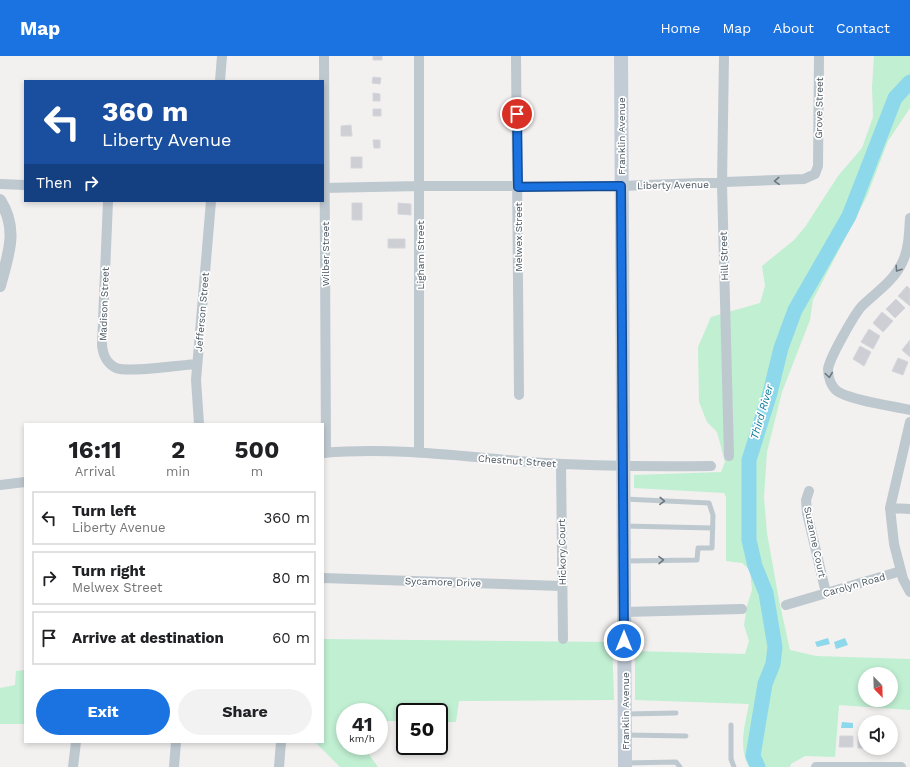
<!DOCTYPE html>
<html lang="en">
<head>
<meta charset="utf-8">
<style>
	body { margin:0; font-family:"Work Sans",sans-serif; background:#f2f2f2; color:#202124; height:100vh; display:flex; flex-direction:column; font-size:15px; white-space:nowrap }
	* { box-sizing:border-box; margin:0 }
	p { font-size:13px; color:#757577 }
	.icon { flex:none; width:22px; height:22px; fill:none; stroke:currentColor; stroke-width:2; stroke-linecap:round; stroke-linejoin:round }
	.map { position:relative; flex:1; overflow:hidden }
	.sheet { position:absolute; left:24px; top:367px; width:300px; height:320px; display:flex; flex-direction:column; background:#fff; border-radius:0px; box-shadow:0 2px 6px #0003 }
	.sheet>* { flex:none }
	.top-card { position:absolute; left:24px; top:24px; width:300px; height:122px; border-radius:0px; box-shadow:0 2px 6px #0003; background:#1a4fa0; color:#fff; overflow:hidden }
	.needle { width:26px; rotate:157deg }
	.controls { position:absolute; left:858px; top:611px; display:grid; gap:8px }
	.controls a { display:grid; place-items:center; width:40px; height:40px; border-radius:50%; background:#fff; box-shadow:0 2px 6px #0003; font-size:20px }
	.speed { position:absolute; left:336px; top:647px; display:flex; gap:8px; font-size:20px; font-weight:700; text-align:center }
	.speed>* { display:grid; place-content:center; width:52px; height:52px; border-radius:50%; background:#fff; box-shadow:0 2px 6px #0003; line-height:1 }
	.speed small { font-size:10px; font-weight:400 }
	.speed .limit { border:2px solid #111; border-radius:6px; background:#fff; color:#111 }
	.pin { position:absolute; display:grid; place-items:center; width:34px; height:34px; color:#fff; margin:-17px; border:2px solid #fff; border-radius:50%; box-shadow:0 1px 4px #0007 }
	.me { position:absolute; width:44px; margin:-22px; rotate:0deg; stroke-linejoin:round; filter:drop-shadow(0 0 3px #0008) }
	.turn { display:flex; align-items:center; gap:14px; height:84px; padding:0 12px; font-size:18px }
	.turn .icon { width:52px; height:52px; stroke-width:2.5 }
	.turn b { display:block; font-size:28px; line-height:34px }
	.then { display:flex; align-items:center; height:38px; padding:0 12px; background:#0003; gap:8px; font-size:15px }
	.eta { display:flex; justify-content:space-evenly; align-items:center; height:68px; text-align:center }
	.eta b { font-size:24px; font-weight:700; line-height:28px }
	.cta { display:flex; gap:8px; margin-top:auto; padding:8px 12px }
	.cta a { flex:1; height:46px; border-radius:24px; background:#1b73e2; color:#fff; font-size:16px; font-weight:700; line-height:46px; text-align:center }
	.cta a+a { background:#f2f2f2; color:#202124 }
	ul { padding:0; list-style:none }
	li { display:flex; align-items:center; gap:12px; height:54px; margin:0 8px 6px; padding:0 4px; border:2px solid #e0e0e0; border-radius:0px }
	li div { flex:1 }
	li b { display:block; font-size:15px }
	li em { font-style:normal }
	header { display:flex; align-items:center; gap:24px; box-sizing:border-box; height:56px; padding:0 20px; background:#1b73e2; color:#fff }
	header strong { font-size:19px }
	nav { display:flex; gap:22px; margin-inline-start:auto; font-size:14px }
	.map>svg:first-child { display:block }
	.green { fill:#c0efd2; fill-rule:evenodd }
	.water { fill:#8dd8eb }
	.lines { fill:none; stroke-linecap:round; stroke-linejoin:round }
	.river { stroke:#8dd8eb; stroke-width:15 }
	.building { fill:#cdcfd5; stroke:#d4d6dc }
	.service { stroke:#bec8cf; stroke-width:5 }
	.minor { stroke:#bec8cf; stroke-width:10 }
	.tertiary { stroke:#bec8cf; stroke-width:12 }
	.secondary { stroke:#c1ccd7; stroke-width:14 }
	.oneway { stroke:#6b7780 }
	.route-casing { stroke:#124b93; stroke-width:10 }
	.route { stroke:#1b73e2; stroke-width:7 }
	.labels { text-anchor:middle; dominant-baseline:central; stroke-width:3.5; stroke-linejoin:round; paint-order:stroke }
	.street-label { font-size:10px; fill:#48545e; stroke:#fff }
	.water-label { font-size:11px; font-style:italic; fill:#0e7f9c; stroke:#fff }
</style>
</head>
<body>
<header>
<strong>Map</strong>
<nav><a>Home</a><a>Map</a><a>About</a><a>Contact</a></nav>
</header>
<div class="map">
<svg width="910" height="711" viewBox="0 0 910 711">
	<rect width="100%" height="100%" fill="#f3f0f0"/>
	<path class="green" d="M874 0H910V52L888 85 867 140 813 244 810 264 782 336 767 396 764 441 767 477 779 544 790 594 816 600 910 603V654L839 649 835 701 805 700 791 708 790 711H749C738 692 745 668 749 648L635 644V595L745 598 749 585 744 569 747 550 752 534 750 514 742 507 726 505V441L724 437 634 432V419L721 416 725 406 717 376 707 366 699 346 698 291 711 261 760 247 765 230 762 210 794 184 805 171 838 120 862 92 873 61 872 31ZM865 618H891V644H865Z
		M323 583 612 586 614 644 459 645 456 666H439V656H405V665H379V656H345V690H363L378 711H340L315 686H323Z
		M25 614V668H0V632L15 629 16 615Z"/>
	<path class="water" d="M828 582 830 588 817 591 815 586Z
		M845 582 848 589 836 593 834 586Z
		M842 666 853 667V672H841Z"/>
	<g class="lines">
		<path class="river" d="M758 711 753 700 765 628 773 608 775 591 766 537 755 510 749 484V404L770 337 781 292 795 254 849 160 895 42 910 26"/>
	</g>
	<path class="building" d="M373 0H382V4H373Z
		M373 21 381 22 380 28 372 27Z
		M373 37 380 38V45H373Z
		M373 53H381V60H373Z
		M351 69 352 80H341V70Z
		M373 84H380V92H374Z
		M351 101H362V112H351Z
		M352 147H362V164H352Z
		M398 147 411 148V159L398 158Z
		M388 183H405V192H388Z
		M907 230 910 233V250L898 240Z
		M896 243 905 252 895 262 886 253Z
		M882 256 893 265 883 276 873 267Z
		M869 273 880 280 873 293 861 286Z
		M910 284V301L902 294Z
		M860 290 871 296 864 310 853 303Z
		M898 302 908 306 903 319 892 315Z
		M840 680H853V691H839Z
		M858 680 865 681V692H858Z
		M891 682H893L892 694 878 693 891 692Z"/>
	<g class="lines">
		<path class="service" d="M624 443 709 447 713 459 712 492H698L697 504 625 505
			M624 470 713 472
			M626 658 676 657
			M731 669V703L734 711
			M626 679 686 680
			M626 707 676 706 680 711"/>
		<path class="minor" d="M324 0 326 397
			M516 0 519 339
			M724 0 722 128 729 400
			M220 25 222 0
			M0 128 25 129
			M323 132 420 130H621L804 123 815 118 818 110 819 0
			M108 145 102 289C103 299 106 307 116 312 129 317 181 309 197 308
			M910 162C909 177 909 193 902 207 893 226 875 237 861 251 853 261 830 301 828 313 828 321 831 330 837 335 849 344 893 350 910 354
			M910 366 890 452 894 488 903 523 910 536
			M199 368 196 324 211 145
			M323 397C391 391 461 400 529 406 590 410 650 411 711 410
			M419 397V0
			M561 408 563 583
			M0 429 25 426
			M809 435 806 444 807 457 826 537
			M890 452 910 453
			M323 522 562 530
			M786 549 901 515
			M624 556 742 553
			M73 711 76 686
			M174 711 176 686
			M279 711 281 686
			M816 711H901"/>
		<path class="tertiary" d="M0 144C19 174 8 199 0 230"/>
		<path class="secondary" d="M621 0 625 711"/>
	</g>
	<defs><path id="oneway-chevron" d="M-2-3.5L2.5 0L-2 3.5" fill="none" stroke-width="1.6" stroke-linecap="round" stroke-linejoin="round"/></defs>
	<g class="oneway">
		<use href="#oneway-chevron" transform="translate(777 125) rotate(177)"/>
		<use href="#oneway-chevron" transform="translate(898 213) rotate(124)"/>
		<use href="#oneway-chevron" transform="translate(829 319) rotate(82)"/>
		<use href="#oneway-chevron" transform="translate(662 445) rotate(2)"/>
		<use href="#oneway-chevron" transform="translate(661 504) rotate(-1)"/>
	</g>
	<g class="lines">
		<defs>
			<path id="route" d="M517 58 518 131 621 130 624 585"/>
		</defs>
		<use href="#route" class="route-casing"/>
		<use href="#route" class="route"/>
	</g>
	<g class="labels">
		<g class="street-label">
			<text transform="translate(819 52) rotate(-89)">Grove Street</text>
			<text transform="translate(621 80) rotate(-90)">Franklin Avenue</text>
			<text transform="translate(673 129) rotate(-1)">Liberty Avenue</text>
			<text transform="translate(518 181) rotate(-90)">Melwex Street</text>
			<text transform="translate(325 198) rotate(-90)">Wilber Street</text>
			<text transform="translate(420 199) rotate(-90)">Ligham Street</text>
			<text transform="translate(724 200) rotate(-92)">Hill Street</text>
			<text transform="translate(104 248) rotate(-88)">Madison Street</text>
			<text transform="translate(202 256) rotate(-85)">Jefferson Street</text>
			<text transform="translate(517 405) rotate(4)">Chestnut Street</text>
			<text transform="translate(815 486) rotate(78)">Suzanne Court</text>
			<text transform="translate(562 496) rotate(-91)">Hickory Court</text>
			<text transform="translate(443 526) rotate(2)">Sycamore Drive</text>
			<text transform="translate(854 529) rotate(-16)">Carolyn Road</text>
			<text transform="translate(625 655) rotate(-90)">Franklin Avenue</text>
		</g>
		<g class="water-label">
			<text transform="translate(762 356) rotate(-74)">Third River</text>
		</g>
	</g>
</svg>
<div class="controls">
<a><svg class="needle" viewBox="-14 -14 28 28"><path d="M0-13l5 13h-10z" fill="#e53935"/><path d="M0 13l5-13h-10z" fill="#757577"/></svg></a>
<a><svg class="icon" aria-label="sound" viewBox="0 0 24 24"><path d="M4 9h4l5-4v14l-5-4H4zM17 9q2 3 0 6"/></svg></a>
</div>
<div class="speed"><div>41<small>km/h</small></div><div class="limit">50</div></div>
<div class="pin" style="left:517px;top:58px;background:#d93025"><svg class="icon" aria-label="arrive" viewBox="0 0 24 24"><path d="M6 21V4h12l-3 4 3 4H6"/></svg></div>
<svg class="me" style="left:624px;top:585px" viewBox="-20 -20 40 40"><circle r="17" fill="#1b73e2" stroke="#fff" stroke-width="3"/><path d="M0-11L8 9 0 5-8 9z" fill="#fff"/></svg>
<div class="top-card">
<div class="turn"><svg class="icon" aria-label="left" viewBox="0 0 24 24"><path d="M17 20v-9H6M10 6l-5 5 5 5"/></svg><div><b>360 m</b>Liberty Avenue</div></div>
<div class="then">Then<svg class="icon" aria-label="right" viewBox="0 0 24 24"><path d="M7 20v-9h11M14 6l5 5-5 5"/></svg></div>
</div>
<section class="sheet">
<div class="eta">
<div><b>16:11</b><p>Arrival</p></div>
<div><b>2</b><p>min</p></div>
<div><b>500</b><p>m</p></div>
</div>
<ul>
<li><svg class="icon" aria-label="left" viewBox="0 0 24 24"><path d="M17 20v-9H6M10 6l-5 5 5 5"/></svg><div><b>Turn left</b><p>Liberty Avenue</p></div><em>360 m</em></li>
<li><svg class="icon" aria-label="right" viewBox="0 0 24 24"><path d="M7 20v-9h11M14 6l5 5-5 5"/></svg><div><b>Turn right</b><p>Melwex Street</p></div><em>80 m</em></li>
<li><svg class="icon" aria-label="arrive" viewBox="0 0 24 24"><path d="M6 21V4h12l-3 4 3 4H6"/></svg><div><b>Arrive at destination</b></div><em>60 m</em></li>
</ul>
<div class="cta"><a>Exit</a><a>Share</a></div>
</section>
</div>
</body>
</html>
